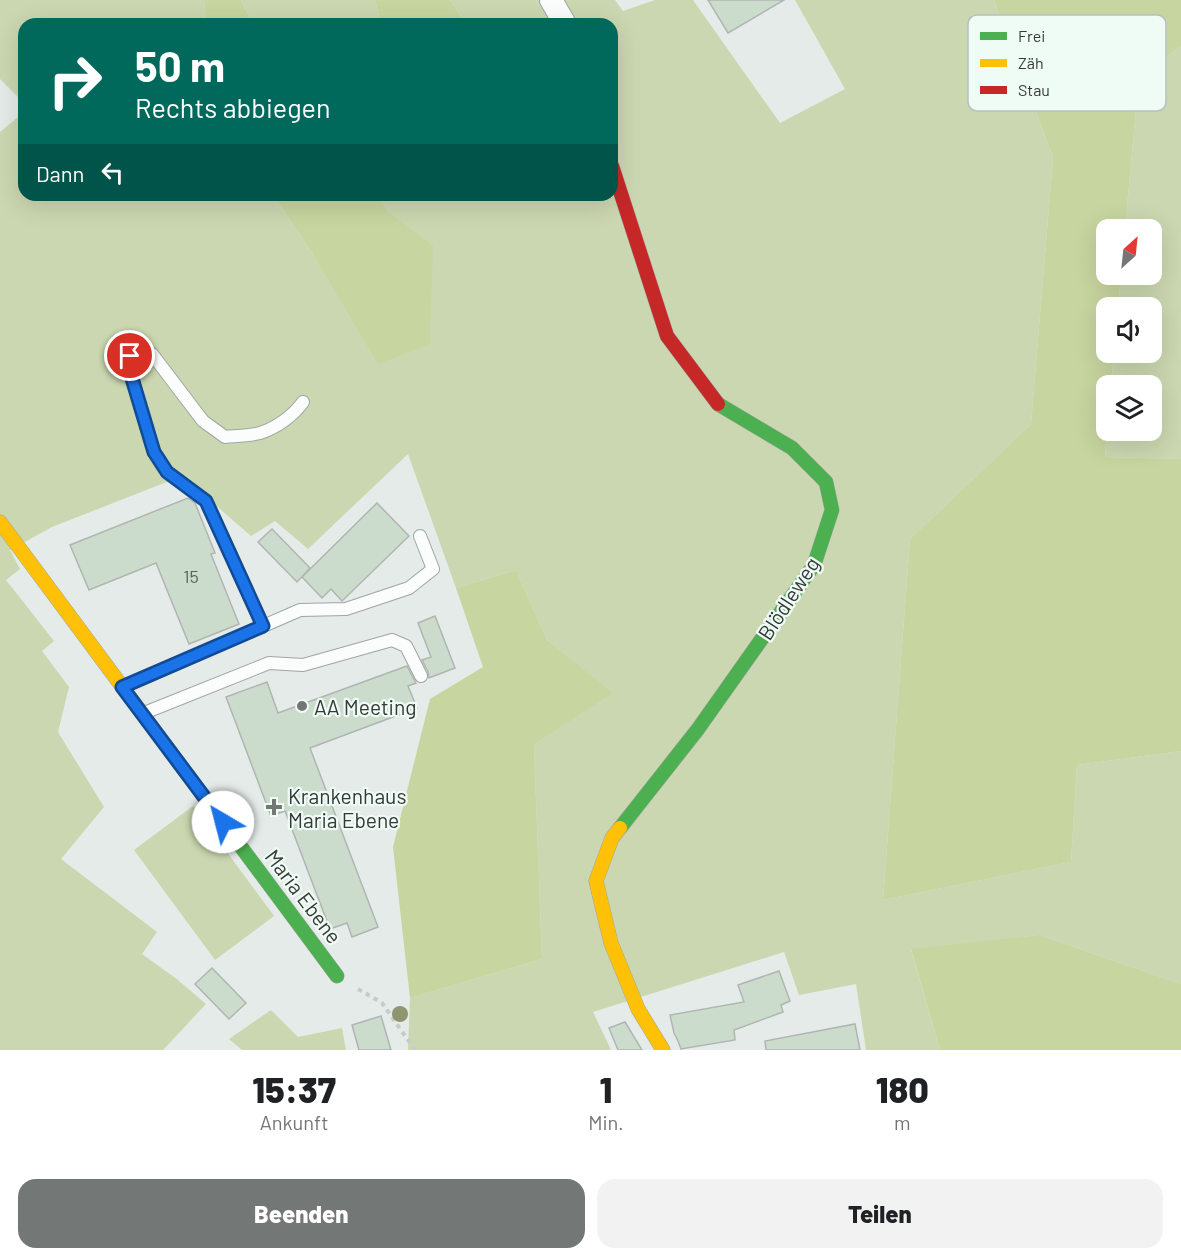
<!DOCTYPE html>
<html lang="de">
<head>
<meta charset="utf-8">
<style>
	body { margin:0; font-family:Barlow,sans-serif; background:#f2f2f2; color:#202124; height:100vh; display:flex; flex-direction:column; font-size:22px; white-space:nowrap }
	* { box-sizing:border-box; margin:0 }
	p { font-size:20px; color:#757577 }
	.icon { flex:none; width:33px; height:33px; fill:none; stroke:currentColor; stroke-width:2; stroke-linecap:round; stroke-linejoin:round }
	.map { position:relative; height:1050px; overflow:hidden }
	.side { display:flex; flex-direction:column; background:#fff; flex:1 }
	.side>* { flex:none }
	.hud { position:absolute; left:18px; top:18px; width:600px; height:183px; border-radius:18px; box-shadow:0 6px 24px #0002; background:#00695c; color:#fff; overflow:hidden }
	.needle { width:39px; rotate:27deg }
	.tools { position:absolute; left:1096px; top:219px; display:grid; gap:12px }
	.tools a { display:grid; place-items:center; width:66px; height:66px; border-radius:12px; background:#fff; box-shadow:0 6px 24px #0002; font-size:30px }
	.pin { position:absolute; display:grid; place-items:center; width:51px; height:51px; color:#fff; margin:-26px; border:3px solid #fff; border-radius:50%; box-shadow:0 2px 6px #0007 }
	.me { position:absolute; width:66px; margin:-33px; rotate:323deg; stroke-linejoin:round; filter:drop-shadow(0 0 4px #0008) }
	.turn { display:flex; align-items:center; gap:21px; height:126px; padding:0 18px; font-size:27px }
	.turn .icon { width:78px; height:78px; stroke-width:2.5 }
	.turn b { display:block; font-size:42px; line-height:51px }
	.then { display:flex; align-items:center; height:57px; padding:0 18px; background:#0003; gap:12px; font-size:22px }
	.eta { display:flex; justify-content:space-evenly; align-items:center; height:102px; text-align:center }
	.eta b { font-size:36px; font-weight:800; line-height:42px }
	.cta { display:flex; gap:12px; margin-top:auto; padding:12px 18px }
	.cta a { flex:1; height:69px; border-radius:18px; background:#737775; color:#fff; font-size:24px; font-weight:800; line-height:69px; text-align:center }
	.cta a+a { background:#f2f2f2; color:#202124 }
	.map>svg:first-child { display:block }
	.green { fill:#cbd7b0 }
	.forest { fill:#c7d5a0 }
	.building { fill:#ccdccc; stroke:#b1b5b2; stroke-width:1.5 }
	.lines { fill:none; stroke-linecap:round; stroke-linejoin:round }
	.lane-casing { stroke:#a0a5a3; stroke-width:14 }
	.street-casing { stroke:#a0a5a3; stroke-width:24 }
	.fast-casing { stroke:#a0a5a3; stroke-width:15 }
	.slow-casing { stroke:#a0a5a3; stroke-width:15 }
	.jam-casing { stroke:#a0a5a3; stroke-width:15 }
	.path { stroke:#c8cbc9; stroke-width:4; stroke-dasharray:4.5 4.5; stroke-linecap:butt }
	.lane { stroke:#fbfcfc; stroke-width:12 }
	.street { stroke:#fbfcfc; stroke-width:22 }
	.fast { stroke:#4caf50; stroke-width:14 }
	.slow { stroke:#ffc107; stroke-width:14 }
	.jam { stroke:#c62828; stroke-width:14 }
	.tree { fill:#8d966f }
	.route-casing { stroke:#114b97; stroke-width:15 }
	.route { stroke:#1a73e8; stroke-width:10 }
	.poi-dot { fill:#737775; stroke:#effbf5; stroke-width:2 }
	.labels { text-anchor:middle; dominant-baseline:central; stroke-width:4.5; stroke-linejoin:round; paint-order:stroke }
	.number-label { font-size:18px; fill:#5b625c }
	.street-label { font-size:21px; fill:#353937; stroke:#effbf5 }
	.poi-label { font-size:21px; fill:#353937; stroke:#effbf5; text-anchor:start }
	.key { fill:#effbf5; stroke:#b7c1bc; stroke-width:1.5 }
	.key-label { font-size:16px; fill:#353937 }
</style>
</head>
<body>
<div class="map">
<svg width="1181" height="1050" viewBox="0 0 1181 1050">
	<rect width="100%" height="100%" fill="#e5ebe8"/>
	<path class="green" d="M0 0H204L206 24H24V103L0 79Z
		M241 0H375L381 24H253Z
		M450 0H615L623 11 655 0H693L780 123 845 89 795 0H994L1053 157 1031 424 910 539 883 900 1071 862 1077 765 1181 751V984L1039 935 911 950 940 1050H866L856 984 799 995 784 952 593 1012 611 1050H408L410 998 542 959 534 745 612 693 547 640 516 570 456 588 408 454 308 549 275 521 251 536 182 476 52 527 10 550 20 569 6 580 54 641 42 651 69 687 58 732 104 807 61 859 157 932 142 954 178 980 206 1004 163 1050H0V132L24 112V195H273L313 254 433 247 388 211 379 195H612V24H466Z
		M1181 46V459L1105 457 1107 431 1152 430V386L1111 385 1114 353 1152 352V308L1118 307 1121 275 1152 274V230L1125 229 1139 77Z
		M193 806 274 916 215 960 134 850Z
		M271 1010 298 1037 342 1028 346 1050H242L229 1039Z"/>
	<path class="forest" d="M204 0H241L253 24H206Z
		M375 0H450L466 24H381Z
		M994 0H1181V46L1139 77 1125 229 1107 230V274L1121 275 1118 307 1107 308V352L1114 353 1111 385 1107 386V431L1105 457 1181 459V751L1077 765 1071 862 883 900 910 539 1031 424 1053 157Z
		M273 195H379L388 211 433 246 430 344 378 364 313 254Z
		M516 570 547 640 613 693 534 745 542 959 410 998 393 847 430 699 483 667 456 588Z
		M1039 935 1181 984V1050H940L911 949Z"/>
	<path class="building" d="M708 0H784L728 33Z
		M188 498 195 503 215 553 211 554 239 624 189 644 156 563 89 590 70 545Z
		M377 503 409 536 342 601 331 589 322 598 302 577Z
		M272 529 310 568 297 582 258 542Z
		M435 616 455 668 429 678 428 672 422 660 431 657 418 623Z
		M407 666 416 683 408 686 417 708 310 748 378 927 352 937 347 923 330 929 285 811 271 816 226 697 267 682 278 713Z
		M212 968 246 1003 229 1019 195 984Z
		M779 971 790 1001 781 1005 783 1012 734 1030 735 1040 681 1049 678 1041 674 1033 670 1015 744 1002 738 985Z
		M381 1016 391 1050H359L352 1025Z
		M625 1022 642 1050H618L609 1028Z
		M855 1024 860 1050H766L765 1041Z"/>
	<g class="lines">
		<defs>
			<path id="lane" d="M263 626 206 501 167 472 154 452 128 365 130 356 138 352 152 354 203 421 225 437C236 436 249 436 260 433 276 428 293 416 303 402
				M123 687 300 610 346 609 409 588 433 569 420 536
				M144 713 269 663 303 665 392 640 406 646 421 676"/>
			<path id="street" d="M551 0 565 24"/>
			<path id="fast" d="M178 762 337 976
				M620 828 698 729 814 565 832 510 826 482 792 448 718 404"/>
			<path id="slow" d="M0 522 178 762
				M620 828 612 838 596 881 611 943 638 1009 663 1050"/>
			<path id="jam" d="M612 166 667 336 718 404"/>
		</defs>
		<use href="#lane" class="lane-casing"/>
		<use href="#street" class="street-casing"/>
		<use href="#fast" class="fast-casing"/>
		<use href="#slow" class="slow-casing"/>
		<use href="#jam" class="jam-casing"/>
		<path class="path" d="M358 989 382 1003 415 1050"/>
		<use href="#lane" class="lane"/>
		<use href="#street" class="street"/>
		<use href="#fast" class="fast"/>
		<use href="#slow" class="slow"/>
		<use href="#jam" class="jam"/>
	</g>
	<circle class="tree" cx="400" cy="1014" r="8"/>
	<g class="lines">
		<defs>
			<path id="route" d="M130 356 128 365 154 452 167 472 206 501 263 626 122 687 223 822"/>
		</defs>
		<use href="#route" class="route-casing"/>
		<use href="#route" class="route"/>
	</g>
	<g class="poi-dot">
		<circle cx="302" cy="706" r="6"/>
		<path d="M271 798h6v6h6v6h-6v6h-6v-6h-6v-6h6z"/>
	</g>
	<g class="labels">
		<g class="number-label">
			<text x="191" y="576">15</text>
		</g>
		<g class="street-label">
			<text transform="translate(788 598) rotate(-57)">Blödleweg</text>
			<text transform="translate(304 896) rotate(53)">Maria Ebene</text>
		</g>
		<g class="poi-label">
			<text x="314" y="706">AA Meeting</text>
			<text x="288" y="795">Krankenhaus<tspan x="288" dy="24">Maria Ebene</tspan></text>
		</g>
	</g>
	<rect x="968" y="15" width="198" height="96" rx="9" class="key"/>
	<rect x="980" y="32" width="27" height="8" fill="#4caf50"/>
	<rect x="980" y="59" width="27" height="8" fill="#ffc107"/>
	<rect x="980" y="86" width="27" height="8" fill="#c62828"/>
	<g class="key-label">
		<text x="1018" y="42">Frei</text>
		<text x="1018" y="69">Zäh</text>
		<text x="1018" y="96">Stau</text>
	</g>
</svg>
<div class="tools">
<a><svg class="needle" viewBox="-14 -14 28 28"><path d="M0-13l5 13h-10z" fill="#e53935"/><path d="M0 13l5-13h-10z" fill="#757577"/></svg></a>
<a><svg class="icon" aria-label="sound" viewBox="0 0 24 24"><path d="M4 9h4l5-4v14l-5-4H4zM17 9q2 3 0 6"/></svg></a>
<a><svg class="icon" aria-label="layers" viewBox="0 0 24 24"><path d="M12 4l9 5-9 5-9-5zM3 14l9 5 9-5"/></svg></a>
</div>
<div class="pin" style="left:130px;top:356px;background:#d93025"><svg class="icon" aria-label="arrive" viewBox="0 0 24 24"><path d="M6 21V4h12l-3 4 3 4H6"/></svg></div>
<svg class="me" style="left:223px;top:822px" viewBox="-20 -20 40 40"><circle r="19" fill="#fff"/><path d="M0-13L10 11 0 6-10 11z" fill="#1a73e8"/></svg>
<div class="hud">
<div class="turn"><svg class="icon" aria-label="right" viewBox="0 0 24 24"><path d="M7 20v-9h11M14 6l5 5-5 5"/></svg><div><b>50 m</b>Rechts abbiegen</div></div>
<div class="then">Dann<svg class="icon" aria-label="left" viewBox="0 0 24 24"><path d="M17 20v-9H6M10 6l-5 5 5 5"/></svg></div>
</div>
</div>
<section class="side">
<div class="eta">
<div><b>15:37</b><p>Ankunft</p></div>
<div><b>1</b><p>Min.</p></div>
<div><b>180</b><p>m</p></div>
</div>
<div class="cta"><a>Beenden</a><a>Teilen</a></div>
</section>
</body>
</html>
